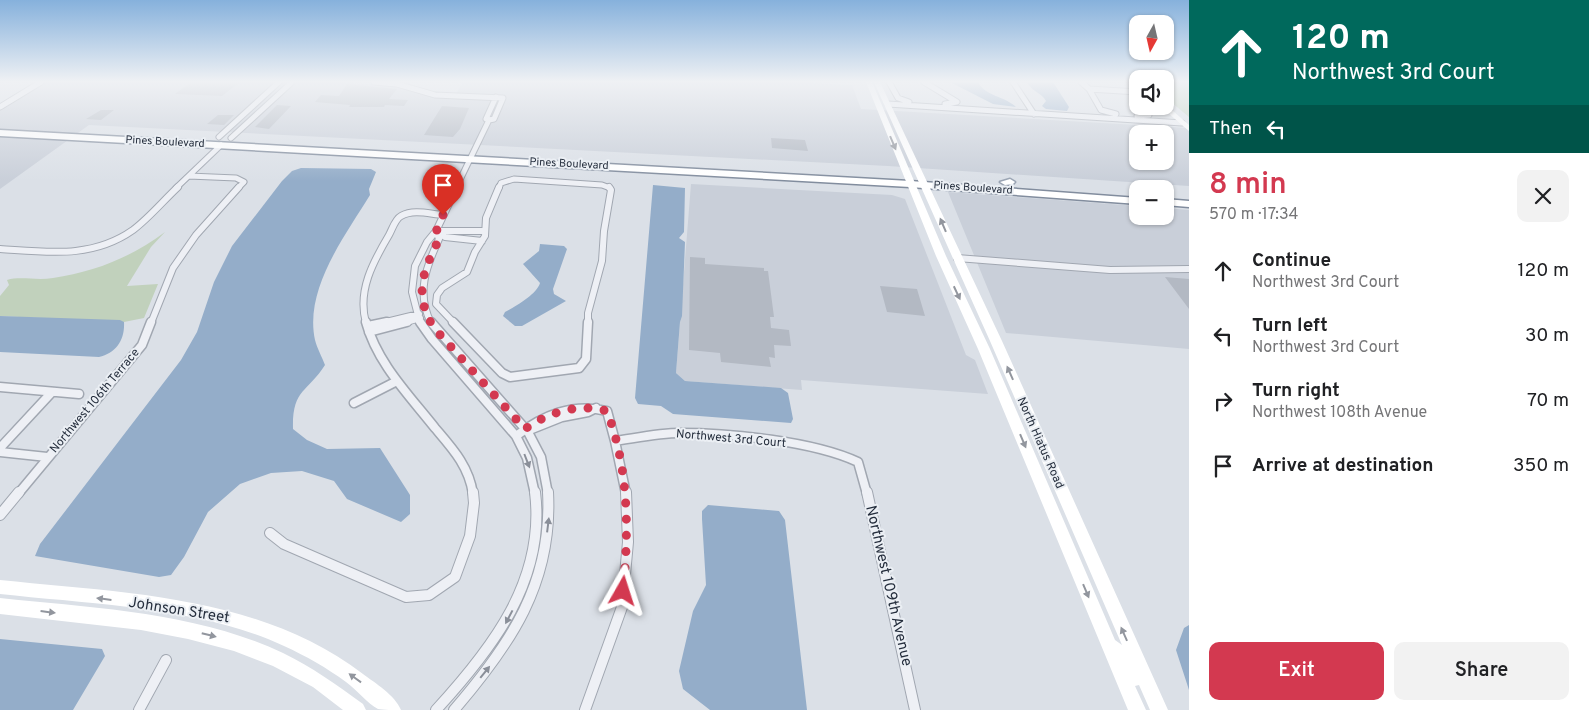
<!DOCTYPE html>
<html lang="en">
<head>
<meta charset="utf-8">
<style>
	body { margin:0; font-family:Overpass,sans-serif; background:#f2f2f2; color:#202124; height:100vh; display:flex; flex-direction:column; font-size:19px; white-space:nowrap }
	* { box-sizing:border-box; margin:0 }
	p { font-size:16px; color:#757577 }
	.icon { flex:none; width:28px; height:28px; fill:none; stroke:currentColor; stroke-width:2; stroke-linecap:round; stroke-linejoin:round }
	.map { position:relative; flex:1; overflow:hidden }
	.sheet { display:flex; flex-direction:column; background:#fff; width:400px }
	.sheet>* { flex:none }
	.guide { background:#00695c; color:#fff; overflow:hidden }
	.needle { width:32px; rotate:188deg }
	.tools { position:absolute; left:1129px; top:15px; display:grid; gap:10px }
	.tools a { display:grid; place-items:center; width:45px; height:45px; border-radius:10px; background:#fff; box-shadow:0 1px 4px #0004; font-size:25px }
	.pin { position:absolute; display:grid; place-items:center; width:42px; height:42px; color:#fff; margin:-51px -21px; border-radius:50% 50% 50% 0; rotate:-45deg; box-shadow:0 0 5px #0007 }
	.pin .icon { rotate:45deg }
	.me { position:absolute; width:55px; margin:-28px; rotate:6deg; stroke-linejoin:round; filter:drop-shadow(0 0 4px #0008) }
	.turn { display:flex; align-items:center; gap:18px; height:105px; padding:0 20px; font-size:22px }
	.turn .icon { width:65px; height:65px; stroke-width:2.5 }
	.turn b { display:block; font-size:35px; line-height:42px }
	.then { display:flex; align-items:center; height:48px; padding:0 20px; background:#0003; gap:10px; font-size:19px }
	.round { display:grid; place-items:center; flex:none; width:52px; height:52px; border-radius:10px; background:#f2f2f2 }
	.head { display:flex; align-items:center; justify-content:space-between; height:85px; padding:0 20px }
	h1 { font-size:30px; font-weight:600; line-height:38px; color:#d33950 }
	.button { display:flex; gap:10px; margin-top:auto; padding:10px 20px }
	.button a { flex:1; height:58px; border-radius:10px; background:#d33950; color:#fff; font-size:20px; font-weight:600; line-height:58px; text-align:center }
	.button a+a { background:#f2f2f2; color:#202124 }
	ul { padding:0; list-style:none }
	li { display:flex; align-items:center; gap:15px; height:65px; padding:0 20px }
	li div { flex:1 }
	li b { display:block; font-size:19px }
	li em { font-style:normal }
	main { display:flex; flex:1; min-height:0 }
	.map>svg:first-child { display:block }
	.built { fill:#c9cfd9; fill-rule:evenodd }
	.green { fill:#c1d1bc }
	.water { fill:#94adc9 }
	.building { fill:#b3b9c3 }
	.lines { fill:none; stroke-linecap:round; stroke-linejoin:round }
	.street-far3-casing { stroke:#a1a7b1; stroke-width:7 }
	.street-far2-casing { stroke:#a1a7b1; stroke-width:8 }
	.street-far1-casing { stroke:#a1a7b1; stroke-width:11 }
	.street-casing { stroke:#a1a7b1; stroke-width:12 }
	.primary-casing { stroke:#9aa4b3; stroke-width:3 }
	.highway-casing { stroke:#828d9e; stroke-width:3 }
	.street-far3 { stroke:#eef0f5; stroke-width:5 }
	.street-far2 { stroke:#eef0f5; stroke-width:6 }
	.street-far1 { stroke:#eef0f5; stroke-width:8 }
	.street { stroke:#eef0f5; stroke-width:10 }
	.secondary { fill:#fff; fill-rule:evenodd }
	.primary { fill:#fff; fill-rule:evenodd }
	.highway { fill:#fff; fill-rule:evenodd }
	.oneway { fill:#92969e }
	.oneway2 { fill:#8a8f99 }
	.route { stroke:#d33950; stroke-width:9; stroke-dasharray:0 16.2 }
	.labels { text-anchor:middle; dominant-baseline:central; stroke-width:4; stroke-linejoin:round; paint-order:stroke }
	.far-street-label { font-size:11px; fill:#252e3d; stroke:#ebeff4 }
	.street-label { font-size:12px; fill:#252e3d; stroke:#ebeff4 }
	.near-street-label { font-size:15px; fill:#252e3d; stroke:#ebeff4 }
</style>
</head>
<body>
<main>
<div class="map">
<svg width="1189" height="710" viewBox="0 0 1189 710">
	<rect width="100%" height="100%" fill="#dbe0e7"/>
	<path class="built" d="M46 82H323L390 85 435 98 453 99 463 82H790L852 85 861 109 1189 128V186L888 166 89 125 0 189V111ZM1138 134H1165V161H1138Z
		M691 184 892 195 905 199 966 355 975 360 988 394 801 380 802 390 685 381 676 373Z
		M948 192 1137 206 1138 216H1165V208L1189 210V349L1006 333Z"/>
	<path class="green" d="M1165 82H1189V117L1165 97Z
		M165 232 151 247 127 286 158 284 144 318 124 322 0 316V296L9 285 7 280C21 276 37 281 53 278 94 272 132 257 165 232Z"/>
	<path class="water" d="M950 82H978C986 97 1005 96 1016 107L993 104Z
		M1027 82H1053L1069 107 1067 111 1046 109 1042 106 1046 101C1042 93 1032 92 1027 82Z
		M301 168 371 169 376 172 369 189 370 195C345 236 304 289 315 340 317 348 322 357 325 365 307 393 292 389 293 429L307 440 327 449 380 448 410 495V514L401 522 347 499 334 481 302 471 271 473 240 484 208 512 184 557 171 575 159 577 35 556 40 544 181 360 197 332 214 282 232 246 282 181 292 171Z
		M653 185 685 188 684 232 679 238 685 242 682 316 680 322 676 373 685 381 781 388 788 393 793 419 791 423 673 414 661 406 638 404 635 398Z
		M540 244 564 246 567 249 553 289 554 294 566 301 522 326H515L503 316 505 312C515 307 537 294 540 283L523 264 539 251Z
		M0 316 120 320 124 322C125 340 116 353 99 357L0 352Z
		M708 505 779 511 785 520 807 710H710L683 689 679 671 693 611 706 585 702 519V511Z
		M1189 625V690L1176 650 1184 628Z
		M0 639 102 649 105 656 73 710H0Z"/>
	<path class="building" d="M191 82H240L222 96 175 94Z
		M347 84 397 89 389 99 408 100 404 106 385 105 384 107H349L350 105 315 102 321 95 339 96Z
		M277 105 291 106 269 129 255 127Z
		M442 106 469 108 460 129 453 137 424 135Z
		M101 110H114L101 120 86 119Z
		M218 115H234L224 125 207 124Z
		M771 138 805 140 808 151 772 148Z
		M690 257 705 258V264L764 268V271H768L774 317H770L771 328 789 330 791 346 774 345 775 358 769 357 771 367 721 362 720 353 689 350Z
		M1165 277 1189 279V309Z
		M880 286 917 289 925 316 887 312Z"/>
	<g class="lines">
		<defs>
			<path id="street-far3" d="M374 82 397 84 435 95 503 98 494 119 489 120 456 188
				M889 82 898 98 909 102
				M924 82 957 102 945 104
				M1013 82 1034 114
				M1081 82 1089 89 1101 110 1116 114
				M1089 89 1138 92
				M888 104 1182 123
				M0 107 41 82
				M1137 116 1149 115 1144 106
				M489 120 486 119 496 97
				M219 137 279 82
				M231 138 291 83
				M189 176 236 178 244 182 238 188
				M176 188 221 145
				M499 188 501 183 514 179 602 185 610 188"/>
			<path id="street-far2" d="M436 231H485
				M436 231 445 237 482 241
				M0 249C47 252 92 259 133 230 149 218 163 201 178 187
				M957 258 1110 270 1189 269
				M151 323 173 268 196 235 239 187
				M366 323C357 291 373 262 389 235 392 230 395 219 401 216 414 209 429 214 443 215
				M382 323 419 314
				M403 323 420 318
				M420 323 412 292 415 266 427 242 436 231 457 187
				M431 323C416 293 426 267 439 239L436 231
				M454 323 436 304 437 295 442 288 467 272 475 252 485 236 486 218 499 187
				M588 323V313L602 261 604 231 611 190 609 187"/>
			<path id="street-far1" d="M366 322C377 363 409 395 435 428 452 448 469 466 473 494
				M420 322 432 339 516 436 527 458 535 494
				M431 322 528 432 541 457 548 494
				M453 322 502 373 510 377 579 368 586 359 588 322
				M368 326 387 322
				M369 332 407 322
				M0 387 79 394
				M354 403 397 381
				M527 431 562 417 588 412 596 408
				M516 436C544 415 572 403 607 411L615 441C636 438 659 433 680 433 730 433 813 441 858 462L867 494
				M615 441 626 494
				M0 448 52 392
				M0 452 47 457
				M18 494 142 345 151 322"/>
			<path id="street" d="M867 492 915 710
				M0 515 19 492
				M270 533 284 544 406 597 429 595 455 577 470 536 474 503 473 492
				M139 710 166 660
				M436 710C492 649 546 580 535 492
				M454 710C510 645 553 583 548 492
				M585 710 622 607 628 542 626 492"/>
			<path id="primary" d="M1010 179 1015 182 1013 184 1005 185 1000 182Z"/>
			<path id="highway" d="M0 130 910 181 1138 198V204L910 187 0 136Z
				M1165 199 1189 201V207L1165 205Z"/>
		</defs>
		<use href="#street-far3" class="street-far3-casing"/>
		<use href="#street-far2" class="street-far2-casing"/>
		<use href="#street-far1" class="street-far1-casing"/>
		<use href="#street" class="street-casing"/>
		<use href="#primary" class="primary-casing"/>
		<use href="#highway" class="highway-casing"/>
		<use href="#street-far3" class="street-far3"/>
		<use href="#street-far2" class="street-far2"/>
		<use href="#street-far1" class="street-far1"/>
		<use href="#street" class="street"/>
		<path class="secondary" d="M866 82H872L946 256 990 349 1115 640 1122 645 990 341 874 82H880L1002 341 1168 710H1150L1139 685 1135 686 1146 710H1128L978 349 936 256Z
			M1133 82H1138V85Z
			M1165 104 1189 125V131L1160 106H1165Z
			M0 580C124 593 259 595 363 674 375 683 395 695 401 710 394 710 383 710 378 709 367 703 357 690 346 682 327 668 306 656 284 646 201 607 90 604 0 594Z
			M0 598C94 608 196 612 283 653 312 667 337 685 363 704L366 710H343L313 687 273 666 234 651 188 639 141 630 0 614Z"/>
		<use href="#primary" class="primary"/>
		<use href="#highway" class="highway"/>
	</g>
	<defs><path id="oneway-solid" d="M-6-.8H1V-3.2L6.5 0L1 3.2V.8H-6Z" transform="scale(1.25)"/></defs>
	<g class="oneway">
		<use href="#oneway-solid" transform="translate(893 143) rotate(67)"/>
		<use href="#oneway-solid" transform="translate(943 225) rotate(-113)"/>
		<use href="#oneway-solid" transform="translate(957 293) rotate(65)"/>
		<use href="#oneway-solid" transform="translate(1010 373) rotate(-114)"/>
		<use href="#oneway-solid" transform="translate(1023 441) rotate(67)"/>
		<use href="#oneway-solid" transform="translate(1086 591) rotate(67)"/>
		<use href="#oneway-solid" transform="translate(104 599) rotate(-173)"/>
		<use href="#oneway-solid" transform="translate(48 612) rotate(7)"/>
		<use href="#oneway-solid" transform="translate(1124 634) rotate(-114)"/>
		<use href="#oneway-solid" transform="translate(209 635) rotate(14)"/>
		<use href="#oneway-solid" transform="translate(355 678) rotate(-144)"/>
	</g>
	<g class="oneway2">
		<use href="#oneway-solid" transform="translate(527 461) rotate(69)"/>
		<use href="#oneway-solid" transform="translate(548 525) rotate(-83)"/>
		<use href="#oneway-solid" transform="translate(509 617) rotate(118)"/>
		<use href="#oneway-solid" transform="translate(485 672) rotate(-51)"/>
	</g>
	<linearGradient id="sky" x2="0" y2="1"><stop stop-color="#86b1dc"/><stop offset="0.45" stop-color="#eff1f4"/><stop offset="1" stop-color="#eff1f4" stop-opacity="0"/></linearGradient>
	<rect width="1189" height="181" fill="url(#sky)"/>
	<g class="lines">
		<path class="route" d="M443 215 436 232 439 239C423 272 413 294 434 328L525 429C549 412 578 403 607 411 629 469 629 531 623 591"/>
	</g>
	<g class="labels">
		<g class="far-street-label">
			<text transform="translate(165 142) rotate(3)">Pines Boulevard</text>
			<text transform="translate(569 164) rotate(3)">Pines Boulevard</text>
			<text transform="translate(973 188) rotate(4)">Pines Boulevard</text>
		</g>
		<g class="street-label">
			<text transform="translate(95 401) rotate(-50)">Northwest 106th Terrace</text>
			<text transform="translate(731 439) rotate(5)">Northwest 3rd Court</text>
			<text transform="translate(1040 443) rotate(66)">North Hiatus Road</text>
		</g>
		<g class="near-street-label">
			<text transform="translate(888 586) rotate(77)">Northwest 109th Avenue</text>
			<text transform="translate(179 611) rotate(9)">Johnson Street</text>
		</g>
	</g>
</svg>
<div class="tools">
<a><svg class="needle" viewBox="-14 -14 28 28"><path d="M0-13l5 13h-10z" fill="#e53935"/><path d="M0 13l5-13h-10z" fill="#757577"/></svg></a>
<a><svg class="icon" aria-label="sound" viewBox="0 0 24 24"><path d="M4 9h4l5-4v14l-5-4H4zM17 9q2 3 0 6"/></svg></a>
<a>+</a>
<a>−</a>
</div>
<div class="pin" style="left:443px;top:215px;background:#d93025"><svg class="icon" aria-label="arrive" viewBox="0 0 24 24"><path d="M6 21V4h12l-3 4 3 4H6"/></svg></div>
<svg class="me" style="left:623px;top:591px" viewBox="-20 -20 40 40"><path d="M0-17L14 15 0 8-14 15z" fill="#d33950" stroke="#fff" stroke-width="4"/></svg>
</div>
<section class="sheet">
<div class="guide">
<div class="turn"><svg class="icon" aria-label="ahead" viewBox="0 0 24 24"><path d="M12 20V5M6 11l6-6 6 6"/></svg><div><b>120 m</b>Northwest 3rd Court</div></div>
<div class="then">Then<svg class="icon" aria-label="left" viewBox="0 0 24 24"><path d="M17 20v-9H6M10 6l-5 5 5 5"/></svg></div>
</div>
<div class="head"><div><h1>8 min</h1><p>570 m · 17:34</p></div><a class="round"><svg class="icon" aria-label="close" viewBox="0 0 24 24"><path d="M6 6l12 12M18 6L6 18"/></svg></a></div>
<ul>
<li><svg class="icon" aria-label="ahead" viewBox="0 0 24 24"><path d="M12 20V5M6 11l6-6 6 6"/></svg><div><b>Continue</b><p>Northwest 3rd Court</p></div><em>120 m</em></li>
<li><svg class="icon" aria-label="left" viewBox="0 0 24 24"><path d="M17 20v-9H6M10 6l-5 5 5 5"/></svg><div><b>Turn left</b><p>Northwest 3rd Court</p></div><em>30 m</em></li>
<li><svg class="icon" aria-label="right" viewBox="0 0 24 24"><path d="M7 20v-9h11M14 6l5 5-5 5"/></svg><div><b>Turn right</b><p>Northwest 108th Avenue</p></div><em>70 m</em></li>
<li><svg class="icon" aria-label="arrive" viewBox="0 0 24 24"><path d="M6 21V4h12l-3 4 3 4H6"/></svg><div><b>Arrive at destination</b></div><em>350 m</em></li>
</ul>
<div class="button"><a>Exit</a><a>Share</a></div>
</section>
</main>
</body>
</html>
